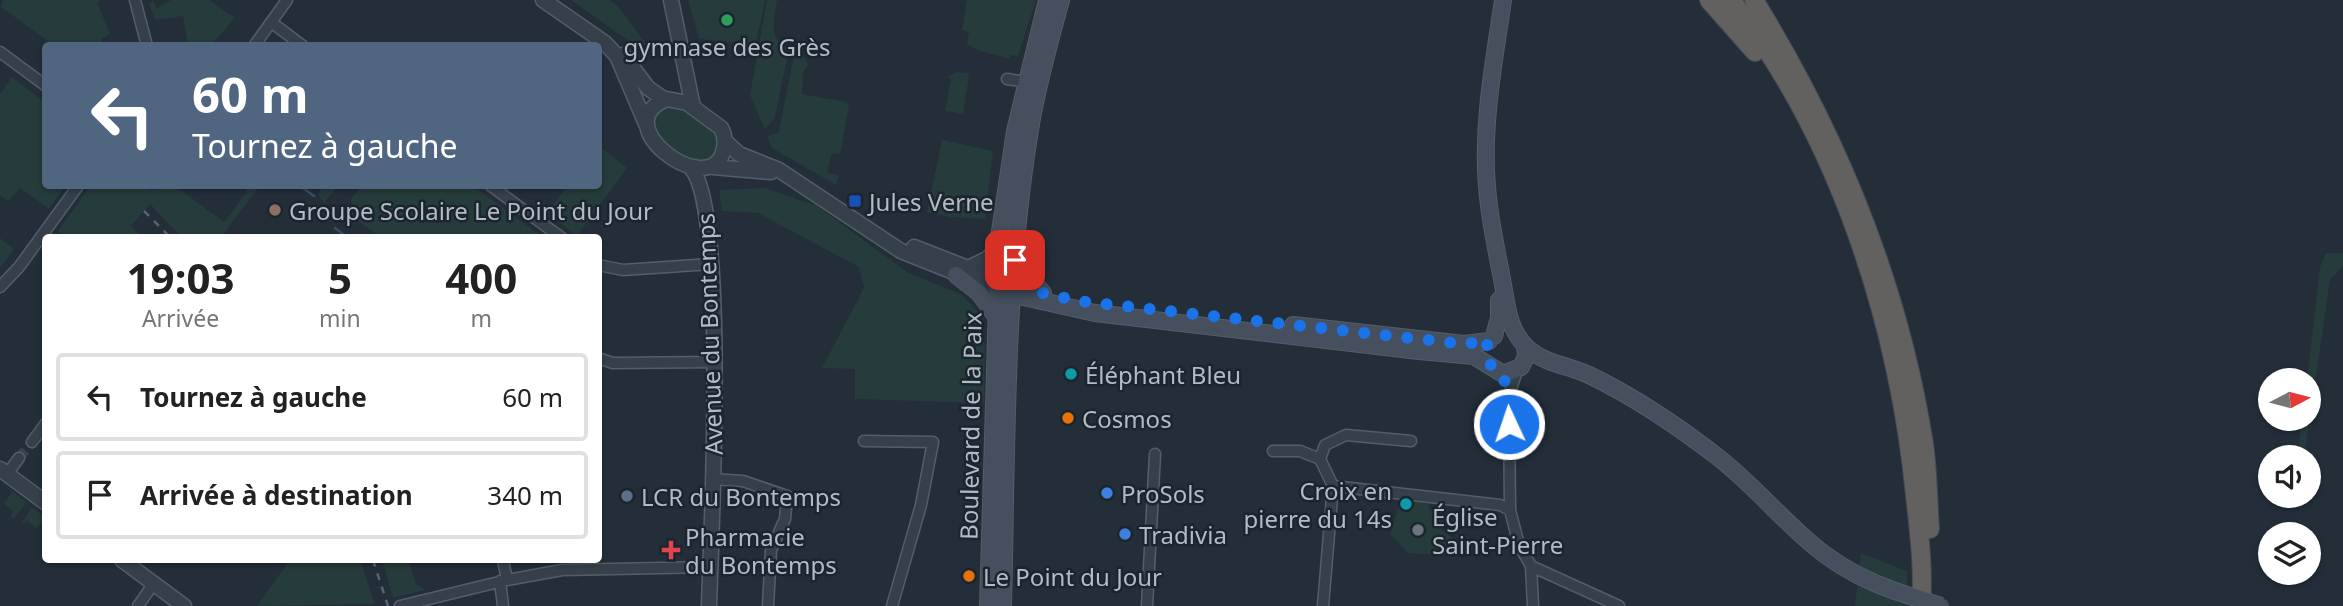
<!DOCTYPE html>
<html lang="fr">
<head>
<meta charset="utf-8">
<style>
	body { margin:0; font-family:"Noto Sans",sans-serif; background:#f6f6f6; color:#222; height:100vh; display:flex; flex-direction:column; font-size:26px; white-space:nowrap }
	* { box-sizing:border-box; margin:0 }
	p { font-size:23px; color:#767676 }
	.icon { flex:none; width:38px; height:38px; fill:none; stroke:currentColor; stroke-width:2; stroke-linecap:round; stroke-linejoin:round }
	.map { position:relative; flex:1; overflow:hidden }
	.panel { position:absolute; left:42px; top:234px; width:560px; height:329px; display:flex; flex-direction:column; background:#fff; border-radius:7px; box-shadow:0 2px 5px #0004 }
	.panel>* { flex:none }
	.banner { position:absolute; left:42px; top:42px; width:560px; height:147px; border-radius:7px; box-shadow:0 2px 5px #0004; background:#506680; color:#fff; overflow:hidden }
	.needle { width:46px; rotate:83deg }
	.tools { position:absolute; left:2258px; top:368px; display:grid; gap:14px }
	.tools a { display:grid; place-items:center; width:63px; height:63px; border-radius:50%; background:#fff; box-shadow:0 2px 5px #0004; font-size:35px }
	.pin { position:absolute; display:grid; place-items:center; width:60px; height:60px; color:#fff; margin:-30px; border-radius:14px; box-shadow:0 4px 10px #0006 }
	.me { position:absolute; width:77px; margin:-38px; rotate:357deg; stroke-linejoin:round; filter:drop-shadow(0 0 5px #0008) }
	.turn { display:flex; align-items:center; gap:24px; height:147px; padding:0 35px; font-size:32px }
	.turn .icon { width:91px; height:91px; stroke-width:2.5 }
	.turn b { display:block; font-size:49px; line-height:60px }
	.eta { display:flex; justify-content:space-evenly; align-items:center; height:119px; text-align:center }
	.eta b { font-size:42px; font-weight:700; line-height:49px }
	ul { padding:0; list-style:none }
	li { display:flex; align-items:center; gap:21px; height:88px; margin:0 14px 10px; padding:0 21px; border:4px solid #e0e0e0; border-radius:7px }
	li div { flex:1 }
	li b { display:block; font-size:26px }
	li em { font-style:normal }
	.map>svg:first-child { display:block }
	.green { fill:#263b3b }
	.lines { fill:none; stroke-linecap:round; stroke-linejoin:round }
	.stream { stroke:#394d62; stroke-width:2.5 }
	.minor-tunnel { stroke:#38434e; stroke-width:10; stroke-dasharray:10 5; stroke-linecap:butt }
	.minor-casing { stroke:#545e67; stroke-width:13 }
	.tertiary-casing { stroke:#545e67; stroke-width:17 }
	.secondary-casing { stroke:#545e67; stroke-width:18 }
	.trunk-casing { stroke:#414b54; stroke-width:20 }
	.minor { stroke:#36404a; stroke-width:10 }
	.tertiary { stroke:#36404a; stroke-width:14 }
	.secondary { stroke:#454f5d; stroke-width:16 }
	.trunk { stroke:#62615f; stroke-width:18 }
	.rail { stroke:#586471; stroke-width:2.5; stroke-dasharray:7 7; stroke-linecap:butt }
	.secondary-bridge-casing { stroke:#545e67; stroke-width:18; stroke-linecap:butt }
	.secondary-bridge { stroke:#454f5d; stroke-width:16 }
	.route { stroke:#1a73e8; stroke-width:12; stroke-dasharray:0 21.6 }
	.leisure-dot { fill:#2e9e5b; stroke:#1c252e; stroke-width:2.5 }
	.transit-dot { fill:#1a4fb4; stroke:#1c252e; stroke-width:2.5 }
	.education-dot { fill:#8d6e63; stroke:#1c252e; stroke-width:2.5 }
	.culture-dot { fill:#0f9aa8; stroke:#1c252e; stroke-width:2.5 }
	.food-dot { fill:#e8710a; stroke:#1c252e; stroke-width:2.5 }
	.shop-dot { fill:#3f7fe0; stroke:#1c252e; stroke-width:2.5 }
	.service-dot { fill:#5c6f8a; stroke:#1c252e; stroke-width:2.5 }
	.worship-dot { fill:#6b7280; stroke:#1c252e; stroke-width:2.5 }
	.health-dot { fill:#e0444e; stroke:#1c252e; stroke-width:2.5 }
	.labels { text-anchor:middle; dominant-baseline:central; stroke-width:5; stroke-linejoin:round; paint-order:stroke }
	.poi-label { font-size:24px; fill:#b1bbc6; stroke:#1c252e; text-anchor:start }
	.street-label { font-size:24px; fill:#b1bbc6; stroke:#1c252e }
</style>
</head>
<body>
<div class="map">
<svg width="2343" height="606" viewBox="0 0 2343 606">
	<rect width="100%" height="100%" fill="#232e39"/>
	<path class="green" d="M3 0H100L97 2 110 34 102 39 103 45H53L1 7Z
		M171 0H209L235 18 212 44 159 45 187 41 183 16 155 20 149 3 153 1 157 8Z
		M571 0H609L618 6 649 48 647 54Z
		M688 0H765L756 44 699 39Z
		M767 0H777C775 17 767 39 787 47L788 54 775 117 765 130 750 95Z
		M967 0H1036L1018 56 1011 55 1010 59 977 50 967 44 969 32 962 30Z
		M803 54 808 65 803 73 802 94 846 102 849 106 840 154 832 153 827 172 839 176 836 185 772 148 767 137 779 132 792 65 795 57Z
		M956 72 968 73 969 77 963 114 945 111 951 80 948 77Z
		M12 77 45 103 46 186H65L49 209 20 188 8 201 0 196V94Z
		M675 103 719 134V155L695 166 655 139 651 129 658 109Z
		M942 140 993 151 985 219 949 217 927 212Z
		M599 146 627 168 577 236 547 213 567 186H598Z
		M90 186H145L152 191 156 186H175L224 222 247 192 245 190 248 186H260L220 238H182L150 204 131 226 143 238H128L124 235 122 238H67L58 231Z
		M323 186H338L324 203 318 194Z
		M362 186H473L544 238H381L356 219 351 199Z
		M765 188 817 206 907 272 962 295 977 311 981 324 985 346 984 403 855 399V369L822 368 864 288 859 267 758 213 722 211 719 190Z
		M0 238 14 249 0 268Z
		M2326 253H2343V266L2330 280 2304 457H2298L2302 418H2308L2307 380 2320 267Z
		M0 481 26 502 15 518H10L13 511 4 504 12 492Z
		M1401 501 1429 504V509L1443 521 1439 529 1466 546 1462 556 1408 553 1390 534Z
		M32 507 45 517 37 528 27 521 20 526Z
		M1861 553 1907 571V606H1855Z
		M290 560H360L375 604 257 606Z
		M382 560H408L416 584 425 590 393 598Z"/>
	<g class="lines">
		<path class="stream" d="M300 186 314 196
			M335 228 348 238"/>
		<path class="minor-tunnel" d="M19 458 32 442"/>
		<defs>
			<path id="minor" d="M135 0 147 46
				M271 22 303 46
				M254 46 287 0
				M0 52 46 86
				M1007 79 1026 82
				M491 186 562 238
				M598 265 623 270 711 264
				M0 287 19 267 78 186
				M598 358 613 363 714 362
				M1517 371 1509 395 1510 510 1519 545 1531 566 1533 606
				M864 441 933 442 921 505 892 606
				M32 442 46 423
				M1273 451H1300L1320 459 1333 486
				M1320 459 1325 445 1346 435 1411 441
				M7 474 19 458
				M712 479 743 481 787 496 785 519 771 550 768 606
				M1333 486 1500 505 1510 510
				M503 560 507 580
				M1531 566 1619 606
				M500 581 503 606
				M138 606 154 583
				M400 606 507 580 562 570 710 567
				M1147 606 1155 454
				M1323 606 1333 486"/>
			<path id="tertiary" d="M543 0 605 43 617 56 646 124
				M671 0 693 107
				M623 55 648 88 665 100
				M667 99 687 103 721 128C726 137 726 145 722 155 704 198 605 123 667 99Z
				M726 142 739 154 779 170 901 251 996 289
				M713 167 771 172
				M691 168C728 208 711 536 709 606
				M914 247 996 279 1000 289
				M968 268 987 259 998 248
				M0 469 46 503
				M122 560 184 606"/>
			<path id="secondary" d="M1503 0C1495 56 1484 112 1486 169 1487 206 1495 243 1502 279 1507 306 1508 333 1531 351 1547 364 1570 366 1589 375 1635 397 1679 427 1719 458 1785 511 1808 561 1895 591
				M1015 260 1043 293
				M956 275 979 293 995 315
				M1006 293 1095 313 1419 351 1474 356 1503 374 1521 367 1526 357 1525 346
				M1293 325 1464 344 1489 341
				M1494 336 1499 318V300
				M988 606 999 238 1015 131 1047 0
				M1003 606C1007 446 1004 282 1031 124 1038 82 1050 41 1061 0"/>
			<path id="trunk" d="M1709 0 1755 52
				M1731 0C1839 137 1898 323 1915 495 1919 532 1924 569 1921 606
				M1754 0C1838 136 1899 286 1924 444 1928 472 1928 501 1930 529"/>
		</defs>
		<use href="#minor" class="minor-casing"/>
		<use href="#tertiary" class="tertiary-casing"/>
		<use href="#secondary" class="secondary-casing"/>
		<use href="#trunk" class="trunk-casing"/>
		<use href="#minor" class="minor"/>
		<use href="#tertiary" class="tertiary"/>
		<use href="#secondary" class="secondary"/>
		<use href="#trunk" class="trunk"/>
		<path class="rail" d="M144 211 171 238
			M373 560 388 606"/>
		<defs>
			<path id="secondary-bridge" d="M1895 591 1941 606"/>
		</defs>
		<use href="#secondary-bridge" class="secondary-bridge-casing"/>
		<use href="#secondary-bridge" class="secondary-bridge"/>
	</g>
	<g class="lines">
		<path class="route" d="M1015 260 1043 293 1078 301 1464 344 1489 341C1477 363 1499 367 1506 384 1511 397 1509 410 1509 424"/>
	</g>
	<circle class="leisure-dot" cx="727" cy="20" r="7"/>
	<rect class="transit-dot" x="848" y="194" width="14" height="14" rx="3.5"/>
	<circle class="education-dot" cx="275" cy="210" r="7"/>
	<g class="culture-dot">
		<circle cx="1071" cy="374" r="7"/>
		<circle cx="1406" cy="504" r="7"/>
	</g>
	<g class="food-dot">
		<circle cx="1068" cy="418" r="7"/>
		<circle cx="969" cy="576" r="7"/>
	</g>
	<g class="shop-dot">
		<circle cx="1107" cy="493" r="7"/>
		<circle cx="1125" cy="534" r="7"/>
	</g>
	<circle class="service-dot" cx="627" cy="496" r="7"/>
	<circle class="worship-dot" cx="1418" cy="530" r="7"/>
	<path class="health-dot" d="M667.5 539.5h7v7h7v7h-7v7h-7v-7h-7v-7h7z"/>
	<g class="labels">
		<g class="poi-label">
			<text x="727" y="46" text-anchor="middle">gymnase des Grès</text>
			<text x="869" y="201">Jules Verne</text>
			<text x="289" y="210">Groupe Scolaire Le Point du Jour</text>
			<text x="1085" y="374">Éléphant Bleu</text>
			<text x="1082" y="418">Cosmos</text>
			<text x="1392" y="490" text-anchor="end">Croix en<tspan x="1392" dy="28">pierre du 14s</tspan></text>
			<text x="1121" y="493">ProSols</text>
			<text x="641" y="496">LCR du Bontemps</text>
			<text x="1432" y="516">Église<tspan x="1432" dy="28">Saint-Pierre</tspan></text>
			<text x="1139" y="534">Tradivia</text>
			<text x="685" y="536">Pharmacie<tspan x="685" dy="28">du Bontemps</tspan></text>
			<text x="983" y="576">Le Point du Jour</text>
		</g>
		<g class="street-label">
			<text transform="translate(709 334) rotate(-92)">Avenue du Bontemps</text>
			<text transform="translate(970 426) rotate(-89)">Boulevard de la Paix</text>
		</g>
	</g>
</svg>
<div class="tools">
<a><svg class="needle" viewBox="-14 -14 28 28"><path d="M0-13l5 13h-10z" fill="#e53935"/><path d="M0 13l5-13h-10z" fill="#767676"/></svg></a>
<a><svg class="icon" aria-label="sound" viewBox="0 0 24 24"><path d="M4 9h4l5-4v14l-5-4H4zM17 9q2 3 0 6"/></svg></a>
<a><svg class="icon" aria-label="layers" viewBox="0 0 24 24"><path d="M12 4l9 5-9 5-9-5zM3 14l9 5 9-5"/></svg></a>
</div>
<div class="pin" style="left:1015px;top:260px;background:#d93025"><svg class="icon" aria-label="arrive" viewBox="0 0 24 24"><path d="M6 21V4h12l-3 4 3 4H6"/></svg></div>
<svg class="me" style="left:1509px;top:424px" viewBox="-20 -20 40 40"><circle r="17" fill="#1a73e8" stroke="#fff" stroke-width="3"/><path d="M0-11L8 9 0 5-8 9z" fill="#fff"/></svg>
<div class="banner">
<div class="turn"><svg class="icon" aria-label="left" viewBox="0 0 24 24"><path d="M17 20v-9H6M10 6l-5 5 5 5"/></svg><div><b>60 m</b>Tournez à gauche</div></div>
</div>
<section class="panel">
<div class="eta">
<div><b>19:03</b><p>Arrivée</p></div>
<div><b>5</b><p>min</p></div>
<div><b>400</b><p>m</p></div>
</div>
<ul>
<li><svg class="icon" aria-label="left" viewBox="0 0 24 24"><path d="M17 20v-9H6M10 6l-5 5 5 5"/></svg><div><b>Tournez à gauche</b></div><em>60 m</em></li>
<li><svg class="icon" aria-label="arrive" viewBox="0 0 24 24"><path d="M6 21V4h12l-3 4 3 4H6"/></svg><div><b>Arrivée à destination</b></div><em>340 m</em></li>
</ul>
</section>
</div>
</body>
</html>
